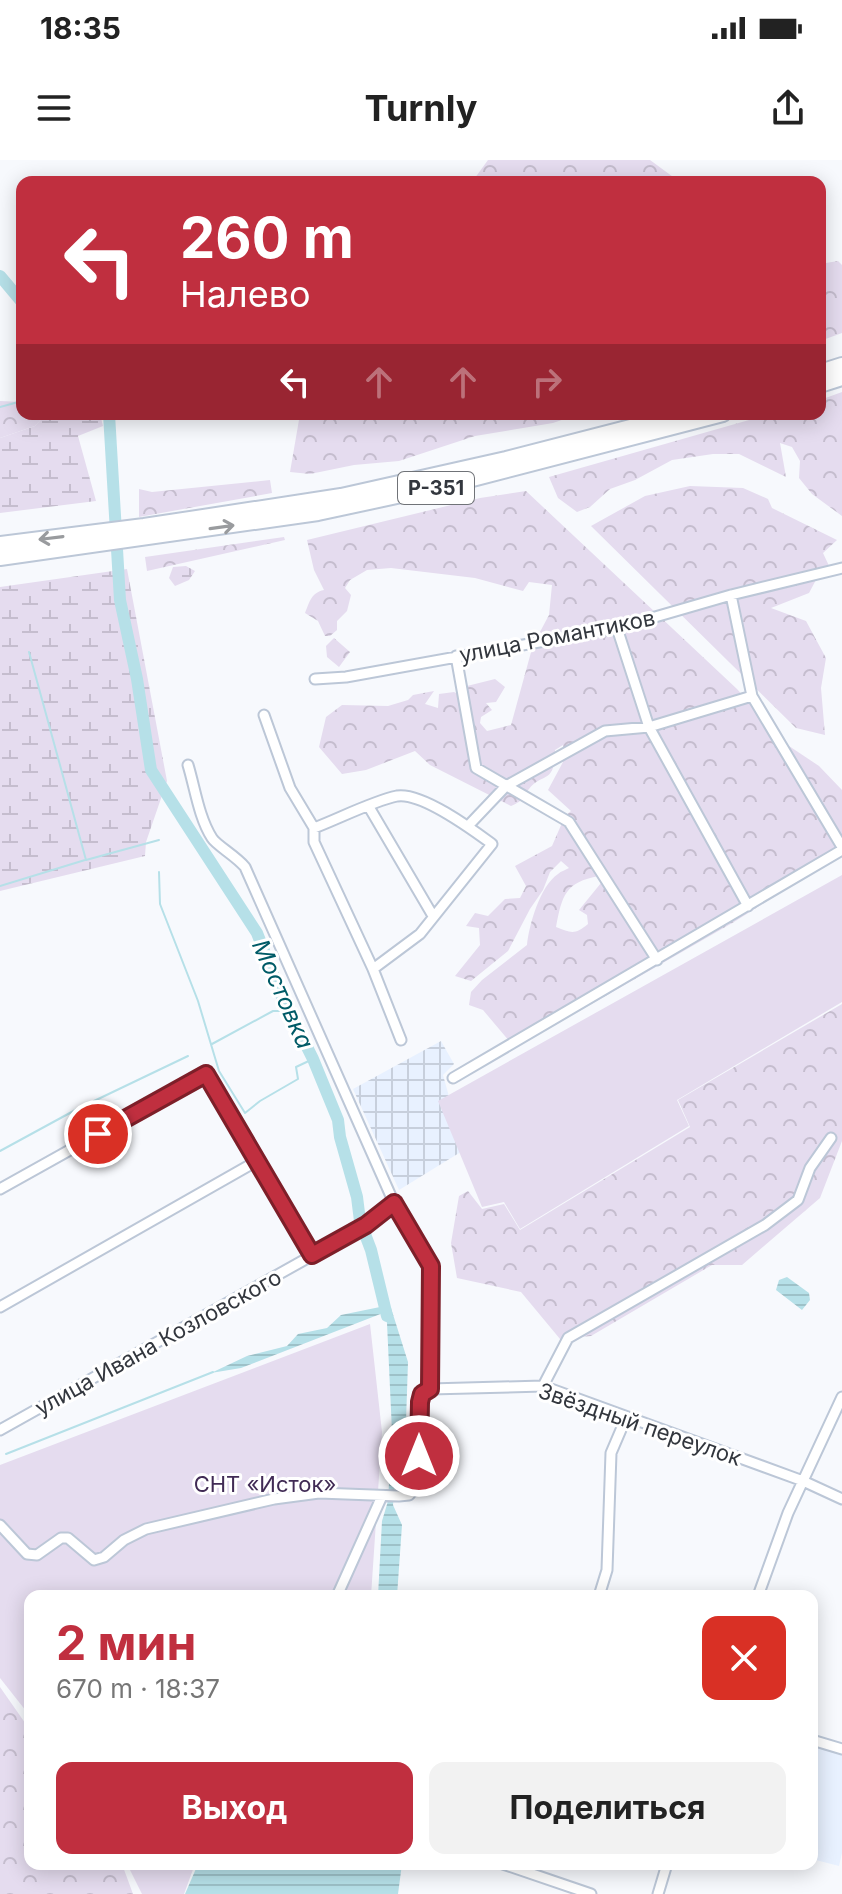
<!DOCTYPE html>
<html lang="ru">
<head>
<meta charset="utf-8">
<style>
	body { margin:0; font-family:Inter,sans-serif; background:#f2f2f2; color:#222; height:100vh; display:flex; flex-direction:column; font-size:30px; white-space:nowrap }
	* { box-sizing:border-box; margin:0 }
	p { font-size:26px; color:#767676 }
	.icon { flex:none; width:44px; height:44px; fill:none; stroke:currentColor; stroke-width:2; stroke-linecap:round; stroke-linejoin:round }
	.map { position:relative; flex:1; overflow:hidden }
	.details { position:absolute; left:24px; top:1430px; width:794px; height:280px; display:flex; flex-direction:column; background:#fff; border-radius:16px; box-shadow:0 4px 20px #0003 }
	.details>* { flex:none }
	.banner { position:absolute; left:16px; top:16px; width:810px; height:244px; border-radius:16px; box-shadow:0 4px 20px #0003; background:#c02f3f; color:#fff; overflow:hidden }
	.pin { position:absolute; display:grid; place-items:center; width:68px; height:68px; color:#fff; margin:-34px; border:4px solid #fff; border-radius:50%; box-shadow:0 2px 8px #0007 }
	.me { position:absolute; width:88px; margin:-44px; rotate:0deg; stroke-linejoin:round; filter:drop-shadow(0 0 6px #0008) }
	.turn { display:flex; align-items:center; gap:28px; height:168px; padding:0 32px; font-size:36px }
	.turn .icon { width:104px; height:104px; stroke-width:2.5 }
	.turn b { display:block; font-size:56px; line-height:68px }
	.lanes { display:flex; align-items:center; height:76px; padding:0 32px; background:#0003; justify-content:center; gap:40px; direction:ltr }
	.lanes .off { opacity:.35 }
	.round { display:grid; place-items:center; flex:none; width:84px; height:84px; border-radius:16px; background:#f2f2f2 }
	.headline { display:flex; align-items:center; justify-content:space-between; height:136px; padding:0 32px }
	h1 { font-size:48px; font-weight:700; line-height:60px; color:#c02f3f }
	.button { display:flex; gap:16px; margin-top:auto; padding:16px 32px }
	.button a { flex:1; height:92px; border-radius:16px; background:#c02f3f; color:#fff; font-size:32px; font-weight:700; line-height:92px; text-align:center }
	.button a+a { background:#f2f2f2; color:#222 }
	.status { display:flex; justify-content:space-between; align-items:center; height:56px; padding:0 40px; background:#fff; direction:ltr }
	.status svg { height:22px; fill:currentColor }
	header { display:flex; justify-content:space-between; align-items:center; height:104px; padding:0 32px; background:#fff; font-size:36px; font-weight:700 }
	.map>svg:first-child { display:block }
	.built { fill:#e8f1ff }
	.industrial { fill:url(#industrial-grid) }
	.green { fill:#e5dcef }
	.forest { fill:url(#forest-crowns); fill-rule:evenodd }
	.wetland { fill:url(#wetland-marsh) }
	.water { fill:url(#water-rules) }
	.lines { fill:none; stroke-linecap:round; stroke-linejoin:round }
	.stream { stroke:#b6e0e8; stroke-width:2 }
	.river { stroke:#b6e0e8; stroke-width:12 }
	.minor-casing { stroke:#bcc7d7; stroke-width:13 }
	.highway-casing { stroke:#bcc7d7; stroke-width:18 }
	.minor { stroke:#fff; stroke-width:9 }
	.highway { stroke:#fff; stroke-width:14 }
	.oneway { stroke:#999b9e }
	.route-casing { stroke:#7d1f29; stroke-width:20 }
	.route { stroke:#c02f3f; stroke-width:14 }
	.labels { text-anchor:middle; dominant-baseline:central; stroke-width:6; stroke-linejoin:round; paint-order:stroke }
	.shield { fill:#fff; stroke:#707378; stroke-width:2 }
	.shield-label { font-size:20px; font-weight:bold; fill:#33373e }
	.street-label { font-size:22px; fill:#33373e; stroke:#fff }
	.park-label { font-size:22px; fill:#412b55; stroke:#fff }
	.water-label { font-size:24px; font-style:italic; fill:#005b67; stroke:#fff }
</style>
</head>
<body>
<div class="status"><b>18:35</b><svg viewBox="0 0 49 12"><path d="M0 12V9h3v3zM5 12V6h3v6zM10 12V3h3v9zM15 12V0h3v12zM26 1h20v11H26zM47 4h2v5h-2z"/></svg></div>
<header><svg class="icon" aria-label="menu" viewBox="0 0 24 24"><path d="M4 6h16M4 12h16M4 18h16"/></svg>Turnly<svg class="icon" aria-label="share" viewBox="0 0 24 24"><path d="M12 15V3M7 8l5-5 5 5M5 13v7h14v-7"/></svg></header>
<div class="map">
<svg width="842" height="1734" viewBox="0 0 842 1734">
	<defs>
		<pattern id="industrial-grid" width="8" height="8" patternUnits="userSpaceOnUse" patternTransform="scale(2)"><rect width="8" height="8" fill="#e8f1ff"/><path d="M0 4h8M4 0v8" fill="none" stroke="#c7cfdc"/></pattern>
		<pattern id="forest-crowns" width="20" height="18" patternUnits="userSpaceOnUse" patternTransform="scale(2)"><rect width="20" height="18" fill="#e5dcef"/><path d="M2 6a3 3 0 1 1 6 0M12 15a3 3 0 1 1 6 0" fill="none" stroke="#c5bdce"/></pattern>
		<pattern id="wetland-marsh" width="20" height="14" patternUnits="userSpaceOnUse" patternTransform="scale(2)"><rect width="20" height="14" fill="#e5dcef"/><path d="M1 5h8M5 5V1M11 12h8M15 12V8" fill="none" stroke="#c5bdce"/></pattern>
		<pattern id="water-rules" width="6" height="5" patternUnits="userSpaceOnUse" patternTransform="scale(2)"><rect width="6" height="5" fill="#b6e0e8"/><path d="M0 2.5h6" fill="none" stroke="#9dc1c8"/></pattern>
	</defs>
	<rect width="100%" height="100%" fill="#f7f9fd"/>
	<path class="built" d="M812 1584 842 1593V1693L839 1706 812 1699Z"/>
	<path class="industrial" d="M441 881 454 904 443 915 464 990 399 1030 353 929Z"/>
	<path class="green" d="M842 715V842L677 940 689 966 520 1069 504 1042 482 1047 438 941Z
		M370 1164 382 1272 371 1436H30V1556L0 1518V1305Z
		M127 1704H195L184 1734H142Z"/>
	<path class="forest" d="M488 0H650L680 22H472Z
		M838 101 842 105V173L820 181V104Z
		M842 232V356L812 334 799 318 800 301 792 287 780 283 786 317 739 294H713L672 300 635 320 610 329 590 347 577 352 558 338 549 317 770 254H820V240Z
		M0 241 22 242V254H46L35 266 0 278Z
		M300 254H579L553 263 475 276 399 301 354 305 310 314 290 312Z
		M270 320 272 333 139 357V329L152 332Z
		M690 326 743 328 768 339 772 348 837 380 823 393 830 408 817 418 809 433 771 448 806 461 826 498 821 528 825 575 796 568 591 366 645 336Z
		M526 331 737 529 786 584 819 606 842 630V694L734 762 515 888 483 850 469 845 471 832 482 820 527 785C529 765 540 726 558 714 561 711 566 710 569 708L561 701 550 712 543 730 530 749 508 791 471 821 455 816 480 785 479 768 466 766 475 753 488 756 505 739 520 738 526 726 515 706 552 686 565 656 571 651 548 630 563 602V585L555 590C555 625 542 612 529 629 520 639 525 640 511 646L430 605 415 591 366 610 342 614 319 587 326 557 342 545 388 546 408 540 413 535 434 531 425 544 438 548 439 534 454 532 470 541 467 526 495 519 505 527 496 542 486 543 492 550 481 557 480 563 487 571 511 565 533 485 549 455 552 425 529 422 523 431 475 418 391 408 367 410 350 420 345 428 351 435 347 451 337 461V470L330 476H325L318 461 305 453C310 441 311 433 324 430L314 410 307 380 480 338ZM599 716 601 723 579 750 587 755 588 764C575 775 571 773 556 767 562 736 565 722 599 716Z
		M284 377 285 380 147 411 145 397Z
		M334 478 350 492 339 507 327 497 326 486Z
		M842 844V981L820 1038 742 1105H712L591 1176 560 1179 521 1132 457 1118 451 1083 459 1036 468 1031 482 1049 504 1044 520 1070 690 967 678 940Z
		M0 1527 30 1570V1704H122L133 1734H0Z"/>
	<path class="wetland" d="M46 254H100L103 266 78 276 96 341 0 353V278L35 266Z
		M186 406 195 411 189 420 175 426 169 418 173 407Z
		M127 409 167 621 146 682 145 696 0 731V427Z"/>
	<path class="water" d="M787 1117 809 1133 810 1140 802 1150 776 1130 779 1120Z
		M383 1142 391 1148 408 1202 404 1321 395 1322 393 1345 402 1365 397 1436H378L382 1361 388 1341 392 1272 387 1163 383 1153 241 1208 211 1213 247 1196 287 1186 298 1174 327 1168 341 1155 380 1147Z
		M198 1704H225L247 1710 251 1705 257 1707 258 1704H402L398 1734H185Z"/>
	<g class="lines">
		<path class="stream" d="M0 247 22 241
			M29 492 86 700 159 680
			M159 712 160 744 198 841 219 911 245 953 260 941 298 919 296 907 313 899
			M0 726 85 700
			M212 884 273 851H289
			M94 941 188 896
			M0 991 79 948
			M6 1294 213 1212"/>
		<path class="river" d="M0 116 22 142
			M109 254 120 440 137 519 151 610 257 773 282 837 313 899 338 960 340 977 357 1037 360 1061 371 1090 387 1156"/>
		<defs>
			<path id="minor" d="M731 435 752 536 842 687
				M617 468 649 567 748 746
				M456 496 476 608 569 662 657 800
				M315 519 346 517 617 468 731 435 842 408
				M264 555 290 628 314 668V682L373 809 401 880
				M369 647 433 756
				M468 666 506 626 605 571 649 567 752 536
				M314 668C338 659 373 641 397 636 422 632 473 670 492 684L420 774 373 809
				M453 918 842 690
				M0 1029 206 914 312 1095
				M0 1147 257 1001
				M543 1226 568 1178 765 1065 798 1040 810 1008 831 978
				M430 1229 543 1226 803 1321 842 1339
				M0 1270 331 1085 366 1065 394 1043
				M0 1365 27 1394 37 1395 61 1378H68L94 1400 104 1397 124 1380 146 1369 274 1339 319 1333 399 1336 409 1335 419 1323 420 1242 422 1234 430 1229 431 1106 394 1043 245 707C236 696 216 685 212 678 199 658 195 628 188 605
				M337 1436 382 1336
				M599 1436 607 1410 611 1293 626 1258
				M758 1436 788 1353 842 1237
				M812 1580 842 1589
				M503 1704 591 1734
				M658 1734 667 1704"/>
			<path id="highway" d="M820 212 842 205
				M820 225 842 218
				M0 384 144 366 341 336 506 299 681 254
				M0 398 318 353 457 323 723 254"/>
		</defs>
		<use href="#minor" class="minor-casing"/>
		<use href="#highway" class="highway-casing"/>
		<use href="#minor" class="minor"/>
		<use href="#highway" class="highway"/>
	</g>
	<defs><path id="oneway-shaft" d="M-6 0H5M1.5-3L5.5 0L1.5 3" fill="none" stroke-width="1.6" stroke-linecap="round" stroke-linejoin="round" transform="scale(2)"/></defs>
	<g class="oneway">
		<use href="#oneway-shaft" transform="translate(222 367) rotate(-8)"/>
		<use href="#oneway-shaft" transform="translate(51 378) rotate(173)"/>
	</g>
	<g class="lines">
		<defs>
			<path id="route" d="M98 974 206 914 312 1095 366 1065 394 1043 431 1106 430 1229 422 1234 420 1242 419 1296"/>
		</defs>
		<use href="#route" class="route-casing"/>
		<use href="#route" class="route"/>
	</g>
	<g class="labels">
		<rect class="shield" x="398" y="312" width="76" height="32" rx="6"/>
		<g class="shield-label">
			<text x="436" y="328">Р-351</text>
		</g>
		<g class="street-label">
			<text transform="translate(557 476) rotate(-11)">улица Романтиков</text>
			<text transform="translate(158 1182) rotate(-29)">улица Ивана Козловского</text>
			<text transform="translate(640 1264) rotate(19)">Звёздный переулок</text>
		</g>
		<g class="park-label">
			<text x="265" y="1324">СНТ «Исток»</text>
		</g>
		<g class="water-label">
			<text transform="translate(283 834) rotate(66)">Мостовка</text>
		</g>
	</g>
</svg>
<div class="pin" style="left:98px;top:974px;background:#d93025"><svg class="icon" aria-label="arrive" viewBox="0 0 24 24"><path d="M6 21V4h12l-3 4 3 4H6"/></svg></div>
<svg class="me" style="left:419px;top:1296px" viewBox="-20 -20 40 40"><circle r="17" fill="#c02f3f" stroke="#fff" stroke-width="3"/><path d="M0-11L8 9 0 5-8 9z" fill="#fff"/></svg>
<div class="banner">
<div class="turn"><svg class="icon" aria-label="left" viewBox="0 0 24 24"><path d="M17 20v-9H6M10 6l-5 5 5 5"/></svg><div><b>260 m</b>Налево</div></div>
<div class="lanes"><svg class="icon" aria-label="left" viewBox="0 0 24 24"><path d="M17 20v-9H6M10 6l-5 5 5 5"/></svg><svg class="icon off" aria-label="ahead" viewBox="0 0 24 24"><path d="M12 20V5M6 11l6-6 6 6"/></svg><svg class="icon off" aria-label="ahead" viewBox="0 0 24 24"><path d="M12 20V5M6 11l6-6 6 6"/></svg><svg class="icon off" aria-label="right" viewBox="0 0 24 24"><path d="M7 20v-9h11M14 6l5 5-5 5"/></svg></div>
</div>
<section class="details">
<div class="headline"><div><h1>2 мин</h1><p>670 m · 18:37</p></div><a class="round" style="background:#d93025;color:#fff"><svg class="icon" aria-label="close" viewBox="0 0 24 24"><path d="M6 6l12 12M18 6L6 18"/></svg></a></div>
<div class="button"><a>Выход</a><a>Поделиться</a></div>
</section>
</div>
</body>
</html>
